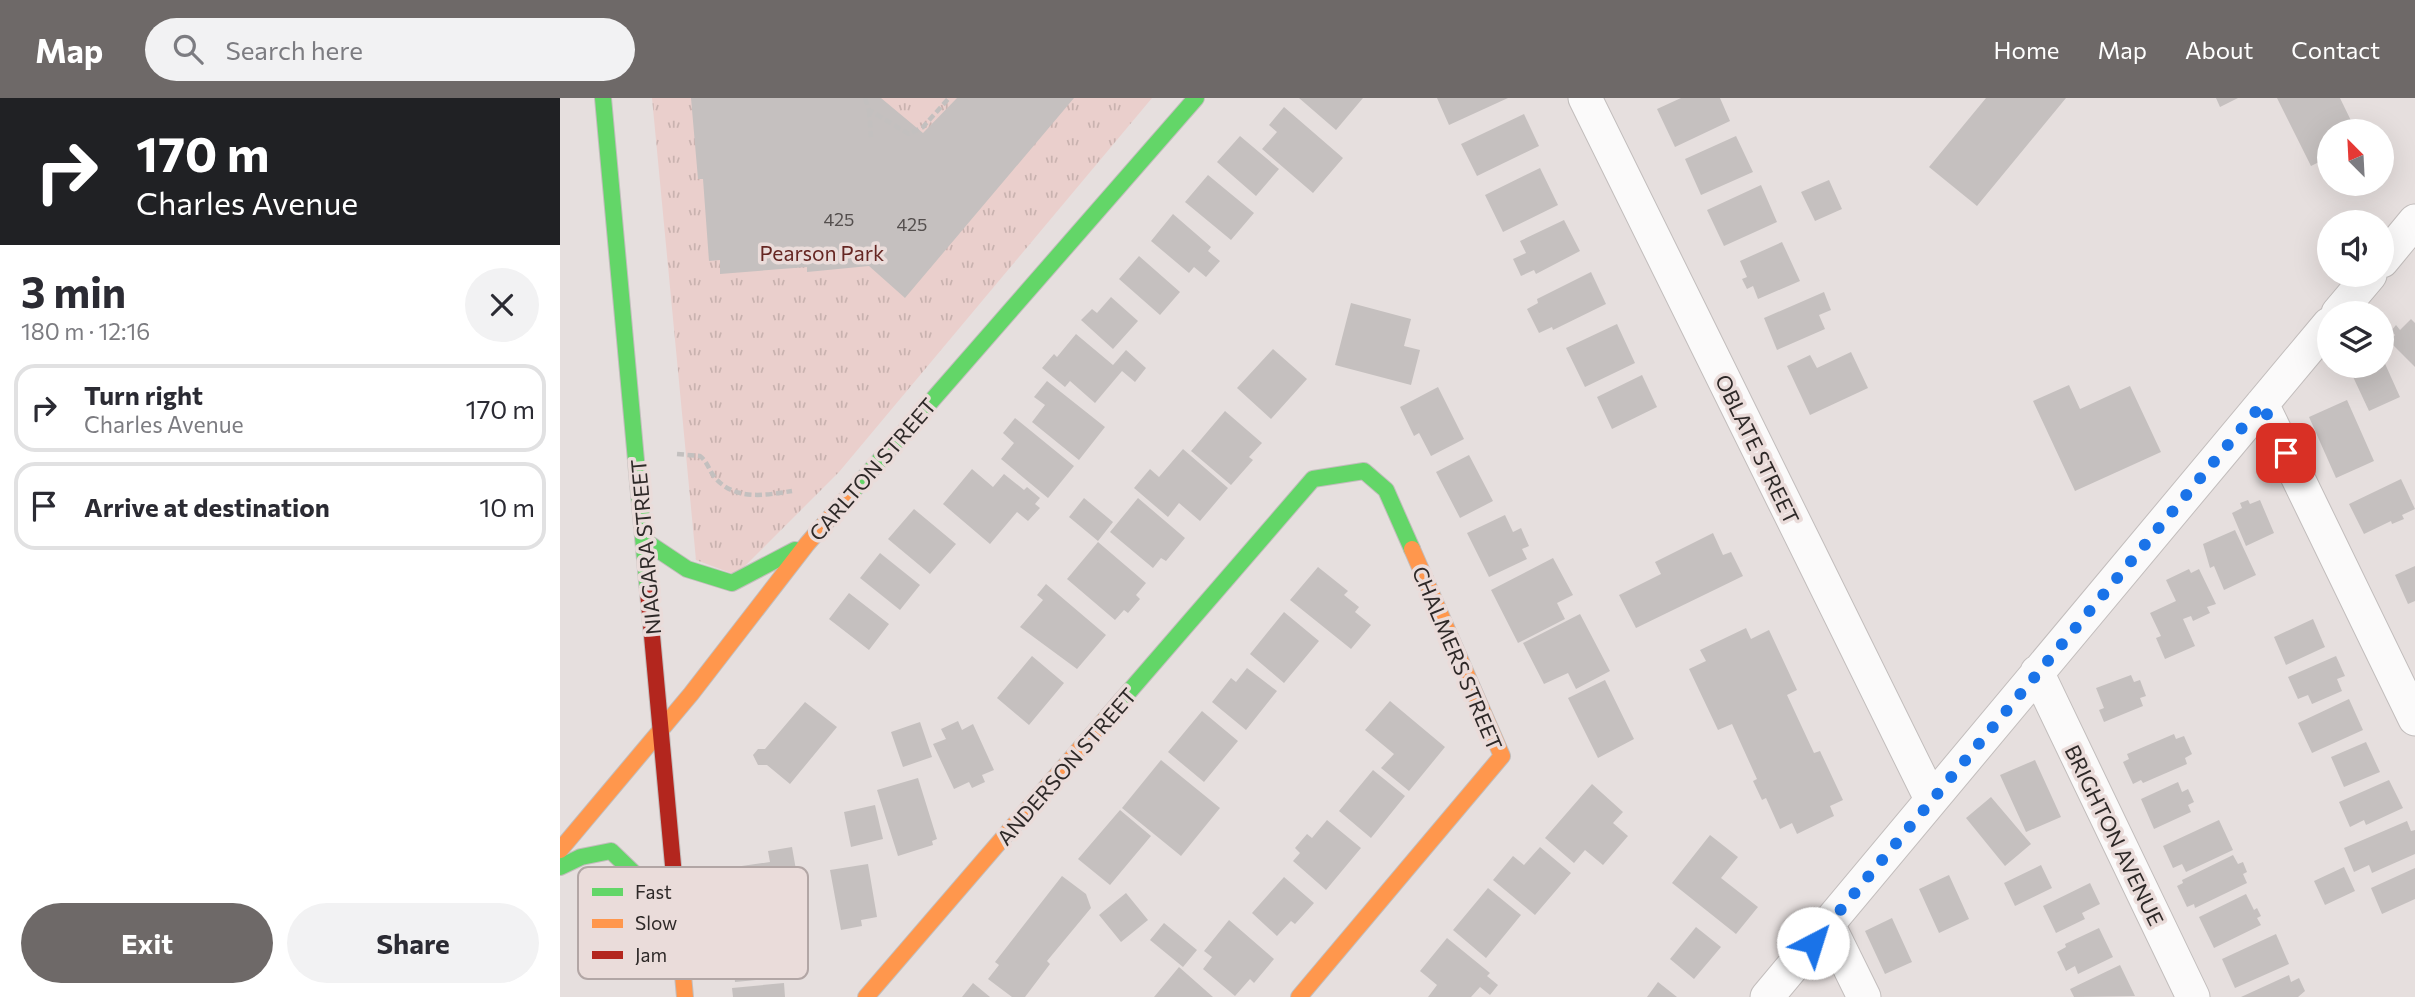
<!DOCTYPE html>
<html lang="en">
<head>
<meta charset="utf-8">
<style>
	body { margin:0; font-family:Commissioner,sans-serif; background:#f2f2f3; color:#2b2b33; height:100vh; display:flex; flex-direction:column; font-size:26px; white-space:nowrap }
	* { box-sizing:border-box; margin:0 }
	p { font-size:23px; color:#7c7c81 }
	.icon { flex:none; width:38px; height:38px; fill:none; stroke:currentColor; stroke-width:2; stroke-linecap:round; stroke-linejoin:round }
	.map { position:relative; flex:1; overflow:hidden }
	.side { display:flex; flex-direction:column; background:#fff; width:560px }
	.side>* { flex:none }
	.guide { background:#202124; color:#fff; overflow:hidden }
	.needle { width:46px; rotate:336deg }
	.buttons { position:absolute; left:1757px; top:21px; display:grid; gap:14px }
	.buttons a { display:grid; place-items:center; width:77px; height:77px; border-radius:50%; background:#fff; box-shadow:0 7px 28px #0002; font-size:35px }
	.pin { position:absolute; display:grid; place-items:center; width:60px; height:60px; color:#fff; margin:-30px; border-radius:14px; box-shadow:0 4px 10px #0006 }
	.me { position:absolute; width:77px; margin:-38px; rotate:40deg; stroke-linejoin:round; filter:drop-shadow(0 0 5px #0008) }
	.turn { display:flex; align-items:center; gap:24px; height:147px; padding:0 21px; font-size:32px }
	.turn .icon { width:91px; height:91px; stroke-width:2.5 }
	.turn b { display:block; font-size:49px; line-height:60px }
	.round { display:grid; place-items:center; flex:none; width:74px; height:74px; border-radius:37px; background:#f2f2f3 }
	.headline { display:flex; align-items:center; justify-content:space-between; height:119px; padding:0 21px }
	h1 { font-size:42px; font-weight:700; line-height:52px }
	.action { display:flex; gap:14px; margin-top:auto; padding:14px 21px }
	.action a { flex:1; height:80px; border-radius:42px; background:#6e6968; color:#fff; font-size:28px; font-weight:700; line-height:80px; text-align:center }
	.action a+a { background:#f2f2f3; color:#2b2b33 }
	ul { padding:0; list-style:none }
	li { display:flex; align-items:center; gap:21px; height:88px; margin:0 14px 10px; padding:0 7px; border:4px solid #e1e1e2; border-radius:21px }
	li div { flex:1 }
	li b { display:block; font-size:26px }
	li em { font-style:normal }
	header { display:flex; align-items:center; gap:42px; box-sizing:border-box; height:98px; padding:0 35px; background:#6e6968; color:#fff }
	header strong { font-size:33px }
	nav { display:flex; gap:38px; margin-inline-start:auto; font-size:24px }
	.search { width:490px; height:63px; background:#f2f2f3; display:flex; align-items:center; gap:18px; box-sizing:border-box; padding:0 24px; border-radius:38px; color:#7c7c81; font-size:26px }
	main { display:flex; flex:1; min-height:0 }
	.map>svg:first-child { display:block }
	.park { fill:url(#park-tufts) }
	.building { fill:#c5c0bf }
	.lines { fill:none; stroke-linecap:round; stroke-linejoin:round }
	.street-casing { stroke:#c2bdbc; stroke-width:35 }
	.fast-casing { stroke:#c2bdbc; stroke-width:18 }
	.slow-casing { stroke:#c2bdbc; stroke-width:18 }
	.jam-casing { stroke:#c2bdbc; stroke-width:18 }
	.path { stroke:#c3c0bf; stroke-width:4.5; stroke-dasharray:7 3.5; stroke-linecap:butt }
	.street { stroke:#fbfafa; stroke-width:33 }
	.fast { stroke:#63d668; stroke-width:16 }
	.slow { stroke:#ff974d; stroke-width:16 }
	.jam { stroke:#b3261e; stroke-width:16 }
	.route { stroke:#1a73e8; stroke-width:12; stroke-dasharray:0 21.6 }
	.labels { text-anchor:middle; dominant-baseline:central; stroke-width:7; stroke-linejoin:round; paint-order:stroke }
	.number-label { font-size:18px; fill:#544f4e }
	.park-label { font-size:21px; fill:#662622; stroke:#eadcda }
	.street-label { font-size:21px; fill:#2e2928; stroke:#eadcda }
	.key { fill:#eadcda; stroke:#b2a6a5; stroke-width:2 }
	.key-label { font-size:19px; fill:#2e2928 }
</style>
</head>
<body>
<header>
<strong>Map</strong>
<div class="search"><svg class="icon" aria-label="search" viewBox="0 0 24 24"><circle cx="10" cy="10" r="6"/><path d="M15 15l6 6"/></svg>Search here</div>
<nav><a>Home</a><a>Map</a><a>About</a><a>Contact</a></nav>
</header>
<main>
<section class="side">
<div class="guide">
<div class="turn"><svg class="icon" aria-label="right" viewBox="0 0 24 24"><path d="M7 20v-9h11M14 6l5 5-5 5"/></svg><div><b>170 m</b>Charles Avenue</div></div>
</div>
<div class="headline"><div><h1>3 min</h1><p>180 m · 12:16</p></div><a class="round"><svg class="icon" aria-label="close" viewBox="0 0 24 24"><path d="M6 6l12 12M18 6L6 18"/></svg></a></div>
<ul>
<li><svg class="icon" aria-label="right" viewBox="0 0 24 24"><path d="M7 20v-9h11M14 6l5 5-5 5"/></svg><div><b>Turn right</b><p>Charles Avenue</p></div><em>170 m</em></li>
<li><svg class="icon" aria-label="arrive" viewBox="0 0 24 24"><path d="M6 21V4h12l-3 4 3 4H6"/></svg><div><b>Arrive at destination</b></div><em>10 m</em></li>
</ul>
<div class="action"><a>Exit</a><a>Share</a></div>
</section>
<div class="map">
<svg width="1855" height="899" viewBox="0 0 1855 899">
	<defs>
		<pattern id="park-tufts" width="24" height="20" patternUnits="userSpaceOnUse" patternTransform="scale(1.75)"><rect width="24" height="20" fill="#eacfcc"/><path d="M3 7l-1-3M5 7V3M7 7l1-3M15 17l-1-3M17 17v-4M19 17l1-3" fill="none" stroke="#c9b2af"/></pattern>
	</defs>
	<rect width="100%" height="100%" fill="#e6dfde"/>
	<path class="park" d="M92 0H592L279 374 176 477 136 462Z"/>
	<path class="building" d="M131 0H321L363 35 397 0H514L345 200 309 168 247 174V169L160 176V162L149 163 143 81H138Z
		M739 0H803L776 32Z
		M877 0H948L889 27Z
		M1121 0H1160L1170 23 1115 49 1097 11Z
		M1426 0H1506L1417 108 1369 69Z
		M1656 0H1678L1660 9Z
		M1717 0H1780L1796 33H1769V80L1761 63 1751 68Z
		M724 9 783 60 753 95 702 51 717 34 709 27Z
		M964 16 979 48 917 78 901 46Z
		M680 38 719 71 696 98 657 64Z
		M1176 38 1193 74 1141 97 1125 61Z
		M980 70 998 107 943 134 925 97Z
		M648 77 694 115 671 142 625 104Z
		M1269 82 1282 111 1255 123 1241 94Z
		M1201 87 1217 124 1164 148 1147 112Z
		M613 116 651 149 648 153 660 163 646 179 634 169 629 175 591 143Z
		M1004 122 1020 153 976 176 974 172 961 178 953 161 966 155 960 143Z
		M1222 144 1240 183 1198 201 1193 188 1187 191 1182 181 1187 179 1180 163Z
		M579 158 620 194 600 217 559 181Z
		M1031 174 1046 206 993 232 992 229 979 235 967 211 978 205 977 201Z
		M1264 194 1271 212 1259 217 1265 231 1217 252 1204 220Z
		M551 199 578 223 553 251 521 222 532 211 537 215Z
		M791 205 851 221 844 248 860 252 851 287 775 267Z
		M1851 221 1855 225V269L1829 243 1835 237 1831 233 1836 227 1840 232Z
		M1057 226 1075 265 1025 289 1006 250Z
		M516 236 553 267 566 252 586 270 575 284 562 273 535 305 510 283 505 289 482 270 494 256 497 259Z
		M713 251 747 281 711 321 677 290Z
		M1291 254 1308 290 1250 317 1227 268 1250 257 1257 270Z
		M1822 259 1840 299 1809 313 1788 268H1822Z
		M1082 277 1097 309 1052 331 1037 299Z
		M487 283 545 329 519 362 472 324 485 307 474 299Z
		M1509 287 1520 311 1570 288 1601 354 1515 393 1473 303Z
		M878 289 904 341 871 358 859 335 854 338 840 309Z
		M1787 302 1814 363 1776 380 1749 319Z
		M665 313 702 345 689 359 693 362 671 387 631 353Z
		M455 320 514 368 488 400 441 361 454 345 443 335Z
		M623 351 668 390 640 423 619 405 608 419 574 390 590 371 599 379Z
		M909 357 933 403 900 420 876 374Z
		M412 371 433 389 444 376 464 392 467 389 480 400 475 406 480 410 468 423 457 414 430 446 383 406Z
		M1841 381 1855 411 1842 417 1844 421 1832 426 1831 423 1804 436 1789 406Z
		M524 400 553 424 538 443 509 419Z
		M578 400 625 440 606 463 601 460 593 470 550 434Z
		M1688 402 1690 406 1700 402 1714 435 1686 448 1672 415 1682 410 1680 405Z
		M354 411 396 446 370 476 328 441Z
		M945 417 953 434 961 430 969 448 962 451 967 461 929 479 907 435Z
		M1675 432 1696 477 1664 492 1654 468 1650 470 1643 446Z
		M1153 435 1163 457 1171 454 1183 478 1076 530 1059 497 1101 476 1095 464Z
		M538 444 586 485 576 497 580 501 568 515 564 512 555 522 507 481Z
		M320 455 360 487 340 512 300 480Z
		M993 460 1013 497 997 505 1005 521 958 545 931 492Z
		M1855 468V503L1848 506 1835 477Z
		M758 469 788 493 784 497 799 509 795 514 811 527 791 551 730 502Z
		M1629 471 1631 475 1639 471 1656 506 1647 509 1650 515 1633 523 1631 518 1623 521 1635 548 1605 561 1596 540 1601 538 1590 515 1616 503 1606 482Z
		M486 486 546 537 517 571 460 529 483 502 477 497Z
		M289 495 329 526 309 552 269 521Z
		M724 514 759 543 724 585 690 556Z
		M1020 516 1050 573 1016 591 1008 575 984 586 963 545Z
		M1753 521 1765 549 1726 567 1714 539Z
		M1186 530 1191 541 1209 532 1237 592 1227 597 1254 655 1260 653 1283 702 1270 708 1274 718 1237 736 1232 725 1220 731 1206 700 1202 702 1193 683 1197 681 1172 626 1158 632 1129 571 1146 563 1140 552Z
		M472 558 504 585 469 627 437 600Z
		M1776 558 1785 578 1777 581 1782 593 1752 606 1748 597 1738 601 1728 579Z
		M687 570 717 593 686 632 652 604 671 580 676 584Z
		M1571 577 1574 584 1580 582 1586 598 1580 600 1583 608 1544 624 1539 612 1544 610 1536 590Z
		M1045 582 1074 641 1038 660 1008 600Z
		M1789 601 1803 632 1752 655 1738 625Z
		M830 603 885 649 849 693 821 670 834 656 805 632Z
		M245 604 277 629 230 686 207 667H198L193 657 198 651H205Z
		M642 613 678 643 644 684 608 654Z
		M398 623 402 632 413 626 434 672 422 677 425 684 412 690 409 684 394 691 373 646 386 641 381 631Z
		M360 624 372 659 343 669 331 634Z
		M1614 636 1616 641 1624 638 1632 656 1625 660 1627 666 1583 685 1581 682 1573 686 1563 664 1569 661 1567 656Z
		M1806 644 1820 674 1784 689 1771 659Z
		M601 662 660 710 621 758 562 710Z
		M1475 662 1501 719 1466 734 1440 677Z
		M813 672 845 698 811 740 779 713Z
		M358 680 377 741 372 743 373 747 338 758 317 692Z
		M1829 682 1843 710 1806 727 1804 722 1790 729 1779 704Z
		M1618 684 1622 694 1628 691 1634 704 1628 707 1631 714 1594 731 1581 701Z
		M1032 686 1063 714 1053 725 1068 738 1043 767 1025 752 1014 765 985 740Z
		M1431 699 1471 746 1445 768 1406 720Z
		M315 707 323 741 291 749 284 714Z
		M560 712 591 738 550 787 518 761Z
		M767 722 801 750 766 792 733 763 740 755 735 750 747 736 752 740Z
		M1659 722 1673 752 1626 774 1622 766 1613 770 1603 748Z
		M1847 723 1851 733 1855 732V756L1812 775 1809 767 1794 774 1784 750Z
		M1150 737 1178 759 1161 780 1198 809 1176 836 1112 785Z
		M232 749 239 789 198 796V791L172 795 168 770 210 764 208 753Z
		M980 749 1011 775 975 817 933 782 953 758 964 767Z
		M1673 757 1678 766 1683 764 1687 774 1683 776 1687 785 1635 810 1634 806 1627 809 1617 788 1623 785 1622 782Z
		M308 766 317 819 301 822 302 828 281 832 270 772Z
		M1481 767 1492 790 1455 808 1444 785Z
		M1784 769 1795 793 1765 807 1754 783Z
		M1855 770V801L1822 816 1811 790Z
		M1389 777 1409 821 1379 835 1359 791Z
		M502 778 526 796 531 810 487 863 490 866 465 899H452L428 881 439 867 435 864Z
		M724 779 754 805 735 826 731 823 717 838 692 815Z
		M1530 785 1540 806 1522 815 1525 821 1496 835 1483 808Z
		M928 790 961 817 926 860 893 832Z
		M566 795 588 822 561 844 539 817Z
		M1686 796 1694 812 1697 810 1701 818 1697 820 1701 827 1654 850 1639 819Z
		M1332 820 1352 864 1325 876 1305 833Z
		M669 822 714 861 694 885 690 881 675 898 643 871 652 859 644 853Z
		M604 825 637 852 623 869 590 842Z
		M1136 829 1161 849 1134 881 1110 861Z
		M1539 830 1553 859 1518 876 1515 868 1506 873 1497 854 1506 849 1505 846Z
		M1716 836 1729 866 1675 890 1662 861Z
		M887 840 930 875 927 878 938 887 930 897 920 889 911 899H868L877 887 860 873Z
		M224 845 227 879 175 884 172 851Z
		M1560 867 1575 898 1514 899 1510 891Z
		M619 869 653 899H594Z
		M1729 877 1731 884 1739 880 1745 893 1738 899H1681Z
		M1098 884 1117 899H1087Z
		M224 885 225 899H173L172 890Z
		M413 885 430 899H402Z"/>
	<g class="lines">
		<defs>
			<path id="street" d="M1025 0 1371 701
				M1822 163 1855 123
				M1778 215 1810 177
				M1702 306 1855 621
				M1477 574 1633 899
				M1268 826 1304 899
				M1207 899 1769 226"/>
			<path id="fast" d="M43 0 88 494
				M292 394 636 0
				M85 443 127 471 172 485 235 452
				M548 618 753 381 804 373 826 392 852 451
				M0 769 21 759 51 753 79 780 111 835"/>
			<path id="slow" d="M0 752 131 596 247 446 292 394
				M117 811 125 899
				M306 899 548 618
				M739 899 942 658 852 451"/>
			<path id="jam" d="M88 494 117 811"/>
		</defs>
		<use href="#street" class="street-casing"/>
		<use href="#fast" class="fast-casing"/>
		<use href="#slow" class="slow-casing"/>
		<use href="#jam" class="jam-casing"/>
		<path class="path" d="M305 0 309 12 349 36 363 29 389 0
			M309 12 311 39
			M117 356 140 358C148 364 149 373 156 381 177 403 206 397 232 393"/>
		<use href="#street" class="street"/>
		<use href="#fast" class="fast"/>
		<use href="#slow" class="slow"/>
		<use href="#jam" class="jam"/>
	</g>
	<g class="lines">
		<path class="route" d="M1253 845 1702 306 1726 355"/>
	</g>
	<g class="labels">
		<g class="number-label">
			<text x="279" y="121">425</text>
			<text x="352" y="126">425</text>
		</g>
		<g class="park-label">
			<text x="262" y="154">Pearson Park</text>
		</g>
		<g class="street-label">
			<text transform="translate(1198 351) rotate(64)">OBLATE STREET</text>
			<text transform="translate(312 371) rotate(-49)">CARLTON STREET</text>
			<text transform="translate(85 449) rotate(-95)">NIAGARA STREET</text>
			<text transform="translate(898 560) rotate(67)">CHALMERS STREET</text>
			<text transform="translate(506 668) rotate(-49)">ANDERSON STREET</text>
			<text transform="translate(1555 737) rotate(64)">BRIGHTON AVENUE</text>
		</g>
	</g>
	<rect x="18" y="769" width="230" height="112" rx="10" class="key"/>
	<rect x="32" y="790" width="31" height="8" fill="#63d668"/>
	<rect x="32" y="821" width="31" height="9" fill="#ff974d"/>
	<rect x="32" y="853" width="31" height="8" fill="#b3261e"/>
	<g class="key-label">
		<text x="75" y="801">Fast</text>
		<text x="75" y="832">Slow</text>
		<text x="75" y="864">Jam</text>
	</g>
</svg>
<div class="buttons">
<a><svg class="needle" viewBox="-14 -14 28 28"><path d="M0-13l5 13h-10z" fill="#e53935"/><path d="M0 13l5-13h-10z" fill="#7c7c81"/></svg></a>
<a><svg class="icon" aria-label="sound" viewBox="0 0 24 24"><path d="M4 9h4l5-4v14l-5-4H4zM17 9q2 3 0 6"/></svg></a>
<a><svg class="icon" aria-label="layers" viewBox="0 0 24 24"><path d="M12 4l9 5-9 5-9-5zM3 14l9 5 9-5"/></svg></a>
</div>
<div class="pin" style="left:1726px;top:355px;background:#d93025"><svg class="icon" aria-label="arrive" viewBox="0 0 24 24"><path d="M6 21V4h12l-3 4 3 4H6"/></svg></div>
<svg class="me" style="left:1253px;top:845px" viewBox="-20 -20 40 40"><circle r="19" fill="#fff"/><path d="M0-13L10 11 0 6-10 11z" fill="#1a73e8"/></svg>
</div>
</main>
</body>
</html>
